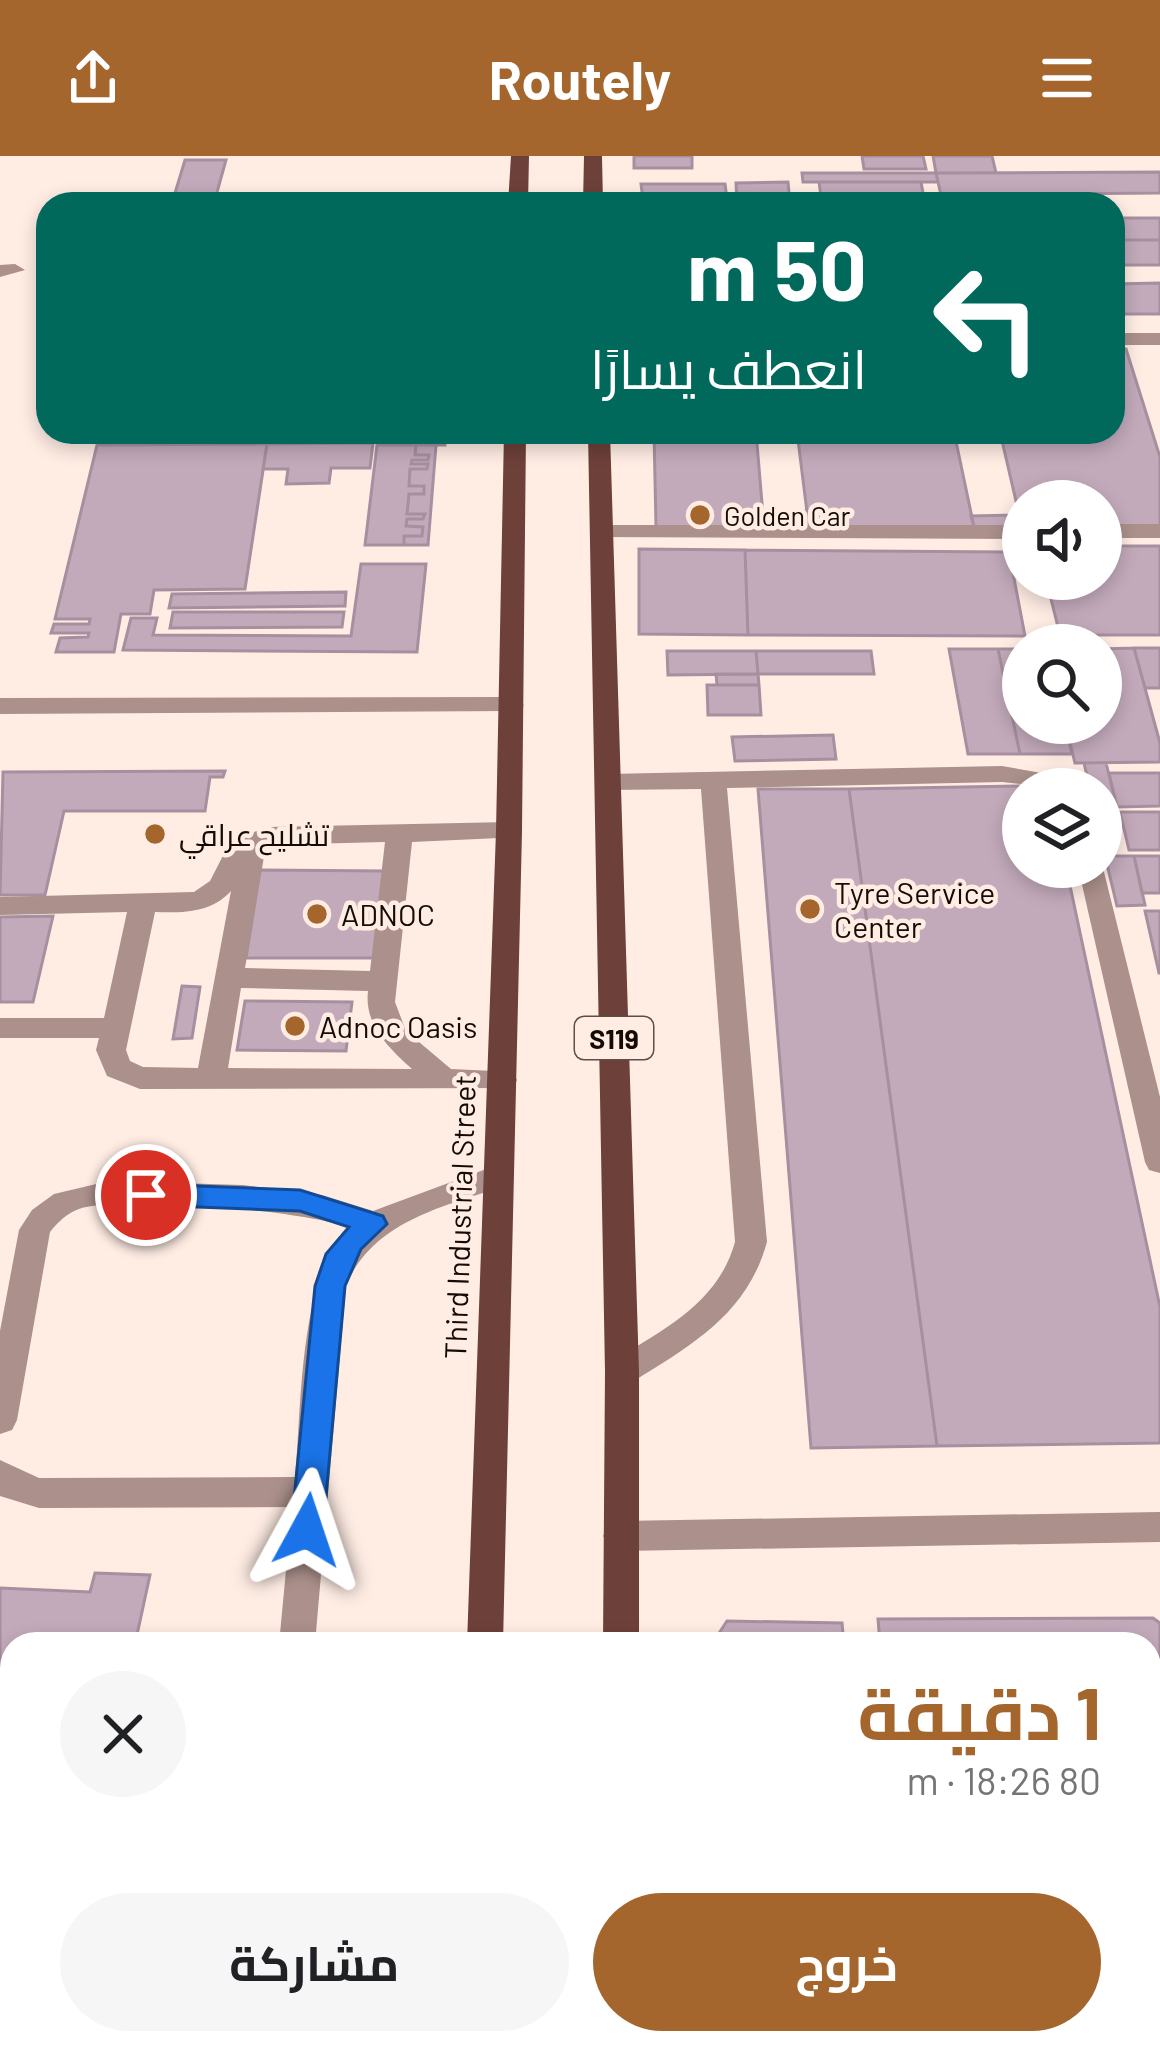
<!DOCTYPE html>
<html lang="ar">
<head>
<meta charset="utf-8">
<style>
	body { margin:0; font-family:Barlow,Cairo,sans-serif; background:#f6f6f6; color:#202124; direction:rtl; height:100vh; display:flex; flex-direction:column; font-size:45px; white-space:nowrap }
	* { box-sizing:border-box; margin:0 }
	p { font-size:39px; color:#757577 }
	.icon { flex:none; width:66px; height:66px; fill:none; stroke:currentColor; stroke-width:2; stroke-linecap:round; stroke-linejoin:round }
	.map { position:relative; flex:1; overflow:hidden; direction:ltr }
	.side { position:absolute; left:0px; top:1476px; width:1161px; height:423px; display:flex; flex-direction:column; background:#fff; border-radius:36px 36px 0 0; box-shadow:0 6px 18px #0003; direction:rtl }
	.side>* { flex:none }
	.hud { position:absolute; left:36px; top:36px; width:1089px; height:252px; border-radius:36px; box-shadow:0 6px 18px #0003; direction:rtl; background:#00695c; color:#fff; overflow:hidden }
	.fabs { position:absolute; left:1002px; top:324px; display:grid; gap:24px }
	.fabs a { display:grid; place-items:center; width:120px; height:120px; border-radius:50%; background:#fff; box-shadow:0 6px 18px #0003; font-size:60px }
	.pin { position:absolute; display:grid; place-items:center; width:102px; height:102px; color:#fff; margin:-51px; border:6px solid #fff; border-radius:50%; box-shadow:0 3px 12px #0007 }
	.me { position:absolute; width:132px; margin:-66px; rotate:5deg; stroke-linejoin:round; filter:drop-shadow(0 0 9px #0008) }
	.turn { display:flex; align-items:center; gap:42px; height:252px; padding:0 60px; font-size:54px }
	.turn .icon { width:156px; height:156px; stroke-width:2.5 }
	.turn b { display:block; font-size:84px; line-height:102px }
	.round { display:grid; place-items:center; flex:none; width:126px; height:126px; border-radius:63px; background:#f6f6f6 }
	.headline { display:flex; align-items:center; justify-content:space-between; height:204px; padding:0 60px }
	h1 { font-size:72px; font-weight:700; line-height:90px; color:#a5662d }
	.cta { display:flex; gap:24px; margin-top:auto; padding:24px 60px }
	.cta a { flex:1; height:138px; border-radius:72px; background:#a5662d; color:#fff; font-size:48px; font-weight:700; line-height:138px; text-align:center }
	.cta a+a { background:#f6f6f6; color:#202124 }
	header { display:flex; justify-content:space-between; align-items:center; height:156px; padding:0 60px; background:#a5662d; color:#fff; font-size:54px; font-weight:700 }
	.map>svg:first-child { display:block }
	.building { fill:#c3aabb; stroke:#a78f9f; stroke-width:3 }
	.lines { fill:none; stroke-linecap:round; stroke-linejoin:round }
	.minor { fill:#ab908b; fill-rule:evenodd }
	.major { fill:#6e403a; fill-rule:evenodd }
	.route { fill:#1a73e8; stroke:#114b97; stroke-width:3 }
	.poi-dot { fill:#a5662d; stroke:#ffede4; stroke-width:4.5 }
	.labels { text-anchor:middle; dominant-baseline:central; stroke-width:9; stroke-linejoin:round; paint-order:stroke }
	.far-poi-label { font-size:27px; fill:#140b06; stroke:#ffede4; text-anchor:start }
	.shield { fill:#ffede4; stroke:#5a4f49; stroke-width:3 }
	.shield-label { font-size:27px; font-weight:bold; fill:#140b06 }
	.poi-label { font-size:30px; fill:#140b06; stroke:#ffede4; text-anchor:start }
	.street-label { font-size:30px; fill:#140b06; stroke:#ffede4 }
</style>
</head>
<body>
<header><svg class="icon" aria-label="menu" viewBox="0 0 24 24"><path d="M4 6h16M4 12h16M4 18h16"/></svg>Routely<svg class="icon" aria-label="share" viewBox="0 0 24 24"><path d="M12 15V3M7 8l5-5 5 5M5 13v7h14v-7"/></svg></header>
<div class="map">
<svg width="1160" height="1898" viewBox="0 0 1160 1898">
	<rect width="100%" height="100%" fill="#ffede4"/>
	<path class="building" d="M634 0H692V12H634Z
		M862 0H923L926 13H864Z
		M933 0H992L996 17H936Z
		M185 4H226L214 47H172Z
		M1160 16V37L941 39 936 17Z
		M802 17H936L938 26H803Z
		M788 26 790 48H737L736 27Z
		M819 26H921L925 48H822Z
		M641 28H725L727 43 643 44Z
		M941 39H984L986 48H942Z
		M984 39H1019L1021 48H986Z
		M1113 62H1160V84H1113Z
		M1113 84H1160V109H1113Z
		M1160 127V158H1113V128Z
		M1126 193 1160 301V370H1101V345H1023L1022 371 1000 276H1113V194Z
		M406 276H446L445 289H405Z
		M654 276H756L764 371H656Z
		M797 276H954L974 371 809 372Z
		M373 287 370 312H331L329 327 286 328 288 313H263L267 288Z
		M267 288 245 433 154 434 150 458H121L114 496H56L60 482 88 481 89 477H51L54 468H89L90 463H55L97 289Z
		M377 289H416L415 299H429L428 304H412L411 308H428L427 313H410L409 330H424V338H409L407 358H425L423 363H407L406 370 423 371 422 380H404V389H365Z
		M416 289H436L428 389H404V380H422L423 371 406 370 407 363H423L425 358H407L409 338H424V330H409L410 313H427L428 308H411L412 304H428L429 299H415Z
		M777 355H808L809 372 779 373Z
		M1019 359 1022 371H974L971 360Z
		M1101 390H1160V479H1060L1046 423H1101Z
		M639 393 745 394 748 479 639 478Z
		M745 394 1009 396 1025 480 748 479Z
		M361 408H426L417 496 123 494 131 462H157L153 479 351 480Z
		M346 436 345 450 169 452 172 438Z
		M173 456H344L342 471 170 472Z
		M1134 492H1160V532H1145Z
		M1134 492 1160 587V606L1075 607 1065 567H1101V493Z
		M949 493H998L1020 598H968Z
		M998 493H1023V567H1065L1072 598H1020Z
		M667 495H756L758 518 668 519Z
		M756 495H871L874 518H758Z
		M716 518H758L759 529H717Z
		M707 529H759L761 559H708Z
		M833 579 836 603 735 605 732 581Z
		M1084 607H1106L1117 651H1101V633H1090Z
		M225 615 223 621H210L205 655H64L45 739H0L3 616Z
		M1109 617H1160V650L1117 651Z
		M1020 630 1025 633 1023 711H1066L1160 1151V1287L937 1290 849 633Z
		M758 633H849L937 1290 811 1292Z
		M1120 656H1160V694H1129Z
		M1105 700H1134L1145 749 1117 750Z
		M1134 700H1160V737H1142Z
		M260 714 386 715 377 802H246Z
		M1145 755H1160V817H1159Z
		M53 760 33 846H0V761Z
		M182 830 200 831 192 882 173 883Z
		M245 845 352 846 346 895 237 894Z
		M95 1417 150 1419 135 1488H12V1887H145L144 1898H0V1432L90 1436Z
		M1153 1462 1160 1467V1898H927L926 1887H1149V1488H880L878 1463Z
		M727 1465 842 1467 844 1488H712Z
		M729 1887H878L879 1898H730Z"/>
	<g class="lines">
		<path class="minor" d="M0 109 15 108 25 114 0 121Z
			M1113 177H1160V189H1113Z
			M1101 368H1160V382H1101Z
			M602 369H1023V383L594 381 590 376Z
			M511 541 524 549 520 555 0 558V542Z
			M1002 610 1047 618 1070 633 1002 626 727 632 767 1086C747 1158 693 1188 634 1225L622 1229 610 1225 605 1216 610 1207C662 1174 718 1148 735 1086L701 633 608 634 595 626 608 618Z
			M509 666 522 675 518 681 412 686 395 846 406 875 451 913 513 916 517 924 513 932 140 933 107 920 96 894 99 882H0V862H104L127 756 0 759V741L194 736 210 725 231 684 268 671ZM385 686 370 815 245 812 266 689ZM231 735 198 912 143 911 130 905 126 894 155 756C183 757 211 757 231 735ZM241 832 368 835C364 869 389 892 412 913L228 912Z
			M1101 704 1160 941V1017L1149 1014 1145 1006 1078 711H1101Z
			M497 1009 508 1013 512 1021 508 1029C446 1050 373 1064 346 1130L315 1488H279L292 1351 39 1352 0 1340V1304L39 1322 295 1321C302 1252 298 1119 350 1072 308 1055 119 1038 79 1053 67 1057 58 1066 50 1076L17 1264 12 1274 0 1278V1175L19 1074 32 1054 54 1038 109 1025 243 1029 322 1039 373 1055Z
			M1160 1356V1386L621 1395 609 1391 603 1380 609 1369 621 1365Z
			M239 1887H281L279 1898H237Z"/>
		<path class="major" d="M511 0H529L528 48H508Z
			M584 0H602L603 48H583Z
			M504 276H526L522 675 503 1488H467L496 675Z
			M588 276H610L639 1216V1488H603L605 1216Z
			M454 1887H496L495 1898H453Z
			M600 1887H642V1898H600Z"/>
	</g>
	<path class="route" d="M146 1028 300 1034 383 1060 387 1068 361 1093 345 1130 323 1374 318 1384 307 1388 296 1384 291 1374 315 1130 326 1098 349 1071 300 1055 146 1049 132 1039Z"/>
	<g class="poi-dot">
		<circle cx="700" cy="359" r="12"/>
		<circle cx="155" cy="678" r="12"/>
		<circle cx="810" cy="753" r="12"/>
		<circle cx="317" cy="758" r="12"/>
		<circle cx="295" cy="870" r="12"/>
	</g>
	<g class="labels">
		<g class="far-poi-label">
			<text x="724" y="359">Golden Car</text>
		</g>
		<rect class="shield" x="575" y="861" width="78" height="42" rx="9"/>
		<g class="shield-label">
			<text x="614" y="882">S119</text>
		</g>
		<g class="poi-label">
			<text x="179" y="678">تشليح عراقي</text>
			<text x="834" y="736">Tyre Service<tspan x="834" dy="34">Center</tspan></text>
			<text x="341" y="758">ADNOC</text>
			<text x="319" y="870">Adnoc Oasis</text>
		</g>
		<g class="street-label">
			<text transform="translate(459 1061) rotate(-88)">Third Industrial Street</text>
		</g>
	</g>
</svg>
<div class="fabs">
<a><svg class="icon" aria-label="sound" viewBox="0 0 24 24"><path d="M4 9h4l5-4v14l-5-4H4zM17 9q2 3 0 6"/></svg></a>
<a><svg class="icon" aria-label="search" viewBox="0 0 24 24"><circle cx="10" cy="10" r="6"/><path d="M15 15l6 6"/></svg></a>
<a><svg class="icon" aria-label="layers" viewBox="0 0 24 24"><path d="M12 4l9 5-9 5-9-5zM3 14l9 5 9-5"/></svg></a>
</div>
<div class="pin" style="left:146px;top:1039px;background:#d93025"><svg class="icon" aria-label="arrive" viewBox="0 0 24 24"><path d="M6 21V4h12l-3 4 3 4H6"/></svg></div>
<svg class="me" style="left:307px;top:1374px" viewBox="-20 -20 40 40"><path d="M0-17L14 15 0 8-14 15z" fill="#1a73e8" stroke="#fff" stroke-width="4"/></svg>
<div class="hud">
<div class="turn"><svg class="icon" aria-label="left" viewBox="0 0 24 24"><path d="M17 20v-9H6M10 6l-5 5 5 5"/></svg><div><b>50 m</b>انعطف يسارًا</div></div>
</div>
<section class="side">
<div class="headline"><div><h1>1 دقيقة</h1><p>80 m · 18:26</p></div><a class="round"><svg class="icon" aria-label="close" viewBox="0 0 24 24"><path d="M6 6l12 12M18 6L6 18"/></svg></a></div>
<div class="cta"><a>خروج</a><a>مشاركة</a></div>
</section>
</div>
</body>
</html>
